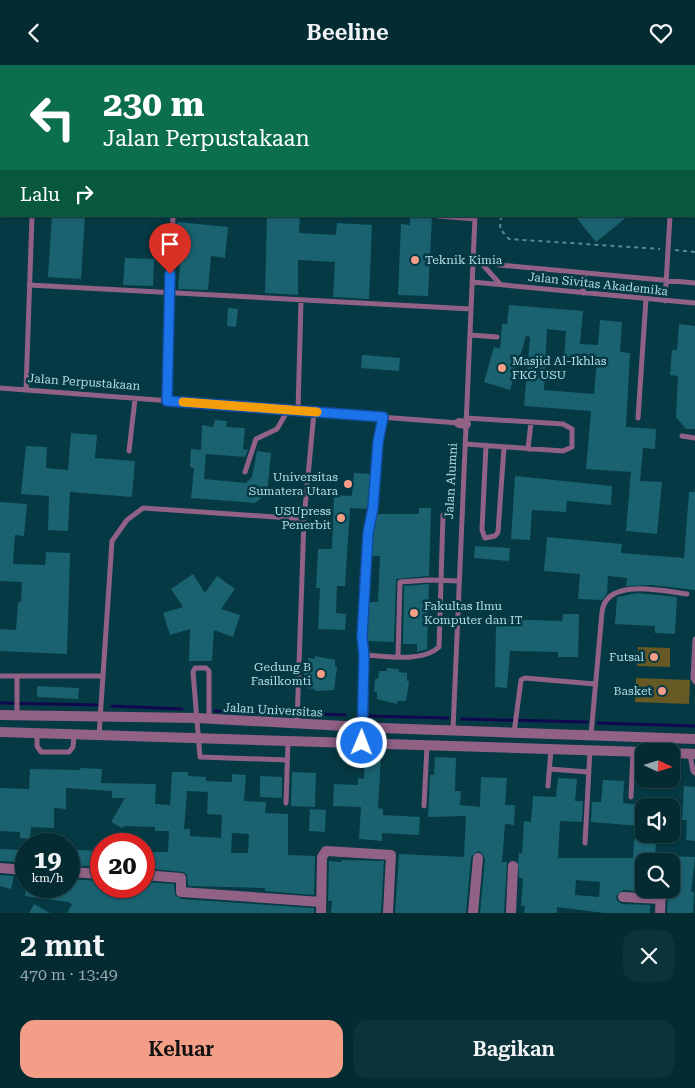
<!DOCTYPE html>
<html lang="id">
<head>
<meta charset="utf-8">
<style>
	body { margin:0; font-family:"Roboto Serif",serif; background:#0d333a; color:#f1f3f6; height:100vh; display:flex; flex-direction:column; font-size:19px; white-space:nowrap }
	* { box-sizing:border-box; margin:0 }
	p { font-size:16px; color:#97a7ac }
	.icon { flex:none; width:28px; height:28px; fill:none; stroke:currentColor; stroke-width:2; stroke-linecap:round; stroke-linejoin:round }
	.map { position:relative; height:848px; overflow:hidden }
	.sheet { display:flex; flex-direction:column; background:#042b32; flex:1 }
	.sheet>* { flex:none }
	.top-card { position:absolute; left:0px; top:0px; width:695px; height:152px; box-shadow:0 1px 4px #0004,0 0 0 1px #25474d; background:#0b6e4f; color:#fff; overflow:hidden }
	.needle { width:32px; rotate:94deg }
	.controls { position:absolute; left:635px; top:678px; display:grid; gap:10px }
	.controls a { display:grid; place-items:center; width:45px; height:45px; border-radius:10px; background:#042b32; box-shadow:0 1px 4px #0004,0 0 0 1px #25474d; font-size:25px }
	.speed { position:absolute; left:15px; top:768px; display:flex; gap:10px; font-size:25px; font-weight:700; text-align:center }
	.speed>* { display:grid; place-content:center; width:65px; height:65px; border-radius:50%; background:#042b32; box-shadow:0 1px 4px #0004,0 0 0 1px #25474d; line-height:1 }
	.speed small { font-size:12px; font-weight:400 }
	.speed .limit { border:8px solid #d22; background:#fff; color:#111 }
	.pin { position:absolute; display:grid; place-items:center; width:42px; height:42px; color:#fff; margin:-51px -21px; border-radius:50% 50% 50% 0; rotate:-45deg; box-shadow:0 0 5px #0007 }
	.pin .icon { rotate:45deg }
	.me { position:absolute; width:55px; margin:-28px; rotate:1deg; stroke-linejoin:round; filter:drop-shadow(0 0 4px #0008) }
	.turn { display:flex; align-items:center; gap:18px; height:105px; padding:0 20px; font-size:22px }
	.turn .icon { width:65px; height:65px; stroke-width:2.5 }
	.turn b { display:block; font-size:35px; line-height:42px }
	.then { display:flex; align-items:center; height:48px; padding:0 20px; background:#0003; gap:10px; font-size:19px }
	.round { display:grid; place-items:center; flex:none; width:52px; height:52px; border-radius:15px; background:#0d333a }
	.headline { display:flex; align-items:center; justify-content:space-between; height:85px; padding:0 20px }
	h1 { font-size:30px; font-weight:600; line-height:38px }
	.cta { display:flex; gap:10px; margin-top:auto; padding:10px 20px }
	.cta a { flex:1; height:58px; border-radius:15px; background:#f49e88; color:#111; font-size:20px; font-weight:600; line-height:58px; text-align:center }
	.cta a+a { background:#0d333a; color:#f1f3f6 }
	header { display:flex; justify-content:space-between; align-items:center; height:65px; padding:0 20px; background:#042b32; font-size:22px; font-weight:600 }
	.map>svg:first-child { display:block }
	.green { fill:#675923 }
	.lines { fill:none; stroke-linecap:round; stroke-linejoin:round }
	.stream { stroke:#11094f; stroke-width:3 }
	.building { fill:#1b6271; fill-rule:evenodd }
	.path { stroke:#5a8993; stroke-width:2; stroke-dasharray:4 4; stroke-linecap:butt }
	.lane { stroke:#916186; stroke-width:5 }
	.street { stroke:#916186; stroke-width:10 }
	.route-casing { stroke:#114b97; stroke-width:12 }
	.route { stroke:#1a73e8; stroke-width:9 }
	.slow { stroke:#f59e0b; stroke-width:9 }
	.poi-dot { fill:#f49e88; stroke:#053943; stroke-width:2 }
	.labels { text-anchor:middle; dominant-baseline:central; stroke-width:5; stroke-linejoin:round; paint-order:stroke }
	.poi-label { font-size:12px; fill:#b5dee8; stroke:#053943; text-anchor:end }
	.street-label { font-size:12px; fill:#b5dee8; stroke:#053943 }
</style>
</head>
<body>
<header><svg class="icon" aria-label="back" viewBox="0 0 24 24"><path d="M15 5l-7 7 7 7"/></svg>Beeline<svg class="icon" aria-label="heart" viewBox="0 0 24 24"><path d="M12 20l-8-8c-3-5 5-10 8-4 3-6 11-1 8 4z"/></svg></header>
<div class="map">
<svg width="695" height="848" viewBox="0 0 695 848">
	<rect width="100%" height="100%" fill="#053943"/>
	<path class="green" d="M638 582 670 583V602L637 601Z
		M636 613 690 615 689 639 635 637Z"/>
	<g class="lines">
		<path class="stream" d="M0 638 98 640
			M112 641 182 644
			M215 646 288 648
			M298 648 345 650
			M364 651 448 653
			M462 654 587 657
			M598 658 695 661"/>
	</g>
	<path class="building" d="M52 151H85L81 214 48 212Z
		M267 151H300L299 168 336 170 337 158 372 160 369 234 333 232 335 197 298 195V230L265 228Z
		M410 151H432L428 231 398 230 401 159 410 160Z
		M575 151H628L596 177Z
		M177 157 228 162 225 193 211 191 208 225 178 224 181 188H176Z
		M125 193 154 194 153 221 123 220Z
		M509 240 583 246 580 279 598 280 600 255 622 257 620 287 630 288 626 362 656 364 655 384 643 383 640 416 662 417 657 469 626 466 631 407 586 404 591 346 524 341 530 272 526 271 510 325 484 317 494 282 500 284 502 259H507ZM547 264 566 266 564 292 597 294 594 329 544 325Z
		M228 243 238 244 236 262 227 261Z
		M679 259 695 261V364H686L676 352 678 311 670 310 672 285H677Z
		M362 290 400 293 399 306 361 303Z
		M215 355 227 356 226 362 245 363 243 384 248 385 245 392 206 389 204 414 246 418 252 412 257 386 271 388 267 429 255 438 191 433 194 403 190 402 191 384 201 385 202 360 213 362Z
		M71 368 97 370 95 393 135 396 132 432 70 427 68 466 48 465 49 431 21 429 26 381 47 382 46 403 68 405Z
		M354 408 371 409 368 444 350 443 345 521H337L336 548 346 549 345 565 318 564 320 523H316L318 484H332L334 430 352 431Z
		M515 411 612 421 611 440 567 436 566 447 532 445 530 475 511 474Z
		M689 427H695V525L651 520 626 521 627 513 608 511 607 529 602 535 578 534 580 509 544 506 547 472 622 479 621 488 684 493Z
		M0 437 27 439 24 471 15 470 13 499 45 500 46 487 70 488 67 589 0 586V564L16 565 18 537H21L22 517 0 516Z
		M419 443H431L429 511 396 514 394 577 367 576 368 537H378L380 491H372L371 477 372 457 375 449H419Z
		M475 481 510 483 509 496 474 493Z
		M193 509 205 528 217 511 235 524 221 544 240 550 233 572 214 565 212 596H189L190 564 170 570 163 548 183 542 171 524Z
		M429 519 427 584 417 587V579H403L404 521Z
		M637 528 677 532 675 569 655 568V561L615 559 617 532Z
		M563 549H579L578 592H558V587L510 586 507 623 495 622 496 554 562 556Z
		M315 591 335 595V602H337L334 625 314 626 315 624 306 623 307 616H304V602L307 603 308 593 315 594Z
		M387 603 399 604V607L407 608V616H409L406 636H397V639L377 634V627H374L375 614H378L379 606H387Z
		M37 621 79 623 78 634 37 632Z
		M365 691 381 692 378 743 383 744V750L420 752 419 770 382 768V776L359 774 361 742 333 741 334 719 358 720V713L364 714Z
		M435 692 456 693 455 726H461L460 740 480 742 481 712 507 713 505 740H515L514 760 505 759 502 797H507L504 848H480L485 794 482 788 478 786 471 792 466 848H395L399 789 464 792 466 751 428 752 430 710H434Z
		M80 703 102 704 101 718 156 719 155 739 170 740 172 707H188V711L206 712V716L232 717V709L246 710 244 736 266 737 265 748 288 749V790L315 791 314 830 265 826V823L188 821 187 810 184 807 144 803V787H168L169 766H155V762L124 761 122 763 111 757 125 733H112V726L66 723V744L54 743V763L31 762 30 774 20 773V767L0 766V723L29 724 30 704 80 705ZM187 726 208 727 207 749 222 750 221 773 190 771V764H184ZM232 768 249 769 248 788H231Z
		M292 707 316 708 315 742 291 741Z
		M260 711 282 712V733L260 732Z
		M558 713 577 714 575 736H583L582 757 560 756 558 793H633L634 774 656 775 655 796H644V824H652V827L623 825 616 831 617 836 622 839 650 840V848H604L557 842V848H524L525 841H521L523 813H519L518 797 519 788H522L524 756 531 757 533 731 556 732ZM576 815 600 817 599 832 575 830Z
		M603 715 624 716 623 738 641 740 640 761 591 757 592 737H601Z
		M684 721 695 722V776L686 775 687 755H682Z
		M310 744 326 745 325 767 309 766Z
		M0 784 19 785 17 797 0 796Z
		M78 785 101 786V802L69 800V786Z
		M671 791 695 792 691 827H694L693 848H667L668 825H671Z
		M342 795 384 796 381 848H331L332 836H328L329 796 341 797Z
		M0 810 14 811 11 824 0 821Z
		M69 814 101 816V821H109V823L141 826 144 817 174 819 175 830 181 834 314 843V848H67L72 839 68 837 25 831 26 821H69Z
		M34 839 50 848H29Z"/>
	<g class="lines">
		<path class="path" d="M694 70H695
			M0 115H1
			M501 151 500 164 509 174 660 184
			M675 185 695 187"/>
		<path class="lane" d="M212 0V1
			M258 0 262 1
			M40 1V0
			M480 1V0
			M679 1V0
			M694 36H695
			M438 151 475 154
			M474 190 500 219
			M499 200 695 218
			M472 217 695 238
			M29 220 471 244
			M583 228 585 208
			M665 236 670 151
			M470 270 497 272
			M0 323 459 358
			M26 325 32 151
			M167 336 173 151
			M298 346 301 235
			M638 353 646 234
			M682 371 695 373
			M465 379 563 386 572 382V364L563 359 466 353
			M486 380 482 465 485 473 495 471 498 467 504 382
			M528 384 531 357
			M129 386 135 334
			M245 407 256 374 277 364 288 345
			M695 574 693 613 695 617
			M364 590C386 591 422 598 439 582L443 450
			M398 591 400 517 429 515 459 516
			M0 611H102
			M17 650V611
			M209 654V606L206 603H195L193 607 200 692 287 695
			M297 658 304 454 314 347
			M453 665 475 151
			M37 668V681L41 687H69L73 682 74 670
			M514 668 521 615 525 613 595 619
			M99 670 112 476 127 455 143 443 304 454
			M591 670 602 547C606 512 663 526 687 529
			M362 678 364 590 362 572 367 480 368 456 373 443 378 377 383 352
			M690 689 693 706 695 708
			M550 704 588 707
			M548 721 551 685
			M631 732 633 687
			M286 738 288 676
			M424 741 427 680
			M585 778 590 685"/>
		<path class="street" d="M459 358 466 359
			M0 650 197 653 381 663 695 674
			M0 667 644 687
			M671 688 695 689
			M663 796V793
			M0 803 26 805
			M69 807 101 809
			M144 810 181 813V827L321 837
			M623 832 661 834
			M321 848 322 792 326 786 391 790 388 848
			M473 848 478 793
			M511 848 513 801
			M660 848 661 824"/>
	</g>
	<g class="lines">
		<defs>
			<path id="route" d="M170 209 167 336 383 352 378 377 373 443 368 468 362 572 364 590 362 678"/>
		</defs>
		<use href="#route" class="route-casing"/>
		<use href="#route" class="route"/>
		<path class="slow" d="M183 337 317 347"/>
	</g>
	<g class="poi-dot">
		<circle cx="415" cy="195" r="5"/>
		<circle cx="502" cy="303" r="5"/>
		<circle cx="348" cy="419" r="5"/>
		<circle cx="341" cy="453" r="5"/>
		<circle cx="414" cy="548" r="5"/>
		<circle cx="654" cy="592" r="5"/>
		<circle cx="321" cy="609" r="5"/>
		<circle cx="662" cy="626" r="5"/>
	</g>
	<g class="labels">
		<g class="poi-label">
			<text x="425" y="195" text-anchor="start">Teknik Kimia</text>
			<text x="512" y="296" text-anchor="start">Masjid Al-Ikhlas<tspan x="512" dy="14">FKG USU</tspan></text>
			<text x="338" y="412">Universitas<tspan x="338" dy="14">Sumatera Utara</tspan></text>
			<text x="331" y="446">USUpress<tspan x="331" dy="14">Penerbit</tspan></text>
			<text x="424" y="541" text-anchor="start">Fakultas Ilmu<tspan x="424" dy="14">Komputer dan IT</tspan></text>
			<text x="644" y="592">Futsal</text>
			<text x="311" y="602">Gedung B<tspan x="311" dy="14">Fasilkomti</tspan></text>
			<text x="652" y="626">Basket</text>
		</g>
		<g class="street-label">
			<text transform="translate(598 219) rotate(6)">Jalan Sivitas Akademika</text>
			<text transform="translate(84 317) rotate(4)">Jalan Perpustakaan</text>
			<text transform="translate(451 416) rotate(-87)">Jalan Alumni</text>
			<text transform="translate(273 645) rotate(3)">Jalan Universitas</text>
		</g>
	</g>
</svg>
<div class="controls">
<a><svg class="needle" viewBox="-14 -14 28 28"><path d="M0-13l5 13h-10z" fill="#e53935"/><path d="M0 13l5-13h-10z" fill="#97a7ac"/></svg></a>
<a><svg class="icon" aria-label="sound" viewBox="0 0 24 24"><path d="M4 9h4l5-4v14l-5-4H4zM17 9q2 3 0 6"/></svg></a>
<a><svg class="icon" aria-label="search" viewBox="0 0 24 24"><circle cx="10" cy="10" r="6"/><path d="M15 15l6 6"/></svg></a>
</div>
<div class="speed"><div>19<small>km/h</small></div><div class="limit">20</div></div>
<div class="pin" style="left:170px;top:209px;background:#d93025"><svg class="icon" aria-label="arrive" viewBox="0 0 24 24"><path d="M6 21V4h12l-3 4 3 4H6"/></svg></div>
<svg class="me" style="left:362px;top:678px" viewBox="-20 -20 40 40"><circle r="17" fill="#1a73e8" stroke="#fff" stroke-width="3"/><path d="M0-11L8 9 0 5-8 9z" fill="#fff"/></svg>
<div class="top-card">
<div class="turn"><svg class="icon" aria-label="left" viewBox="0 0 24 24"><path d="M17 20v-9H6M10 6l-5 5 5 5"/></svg><div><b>230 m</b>Jalan Perpustakaan</div></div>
<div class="then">Lalu<svg class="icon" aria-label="right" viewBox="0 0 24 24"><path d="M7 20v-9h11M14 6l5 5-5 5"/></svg></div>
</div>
</div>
<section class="sheet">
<div class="headline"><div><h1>2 mnt</h1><p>470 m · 13:49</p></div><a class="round"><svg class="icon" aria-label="close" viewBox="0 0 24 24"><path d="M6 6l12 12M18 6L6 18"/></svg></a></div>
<div class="cta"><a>Keluar</a><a>Bagikan</a></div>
</section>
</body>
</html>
